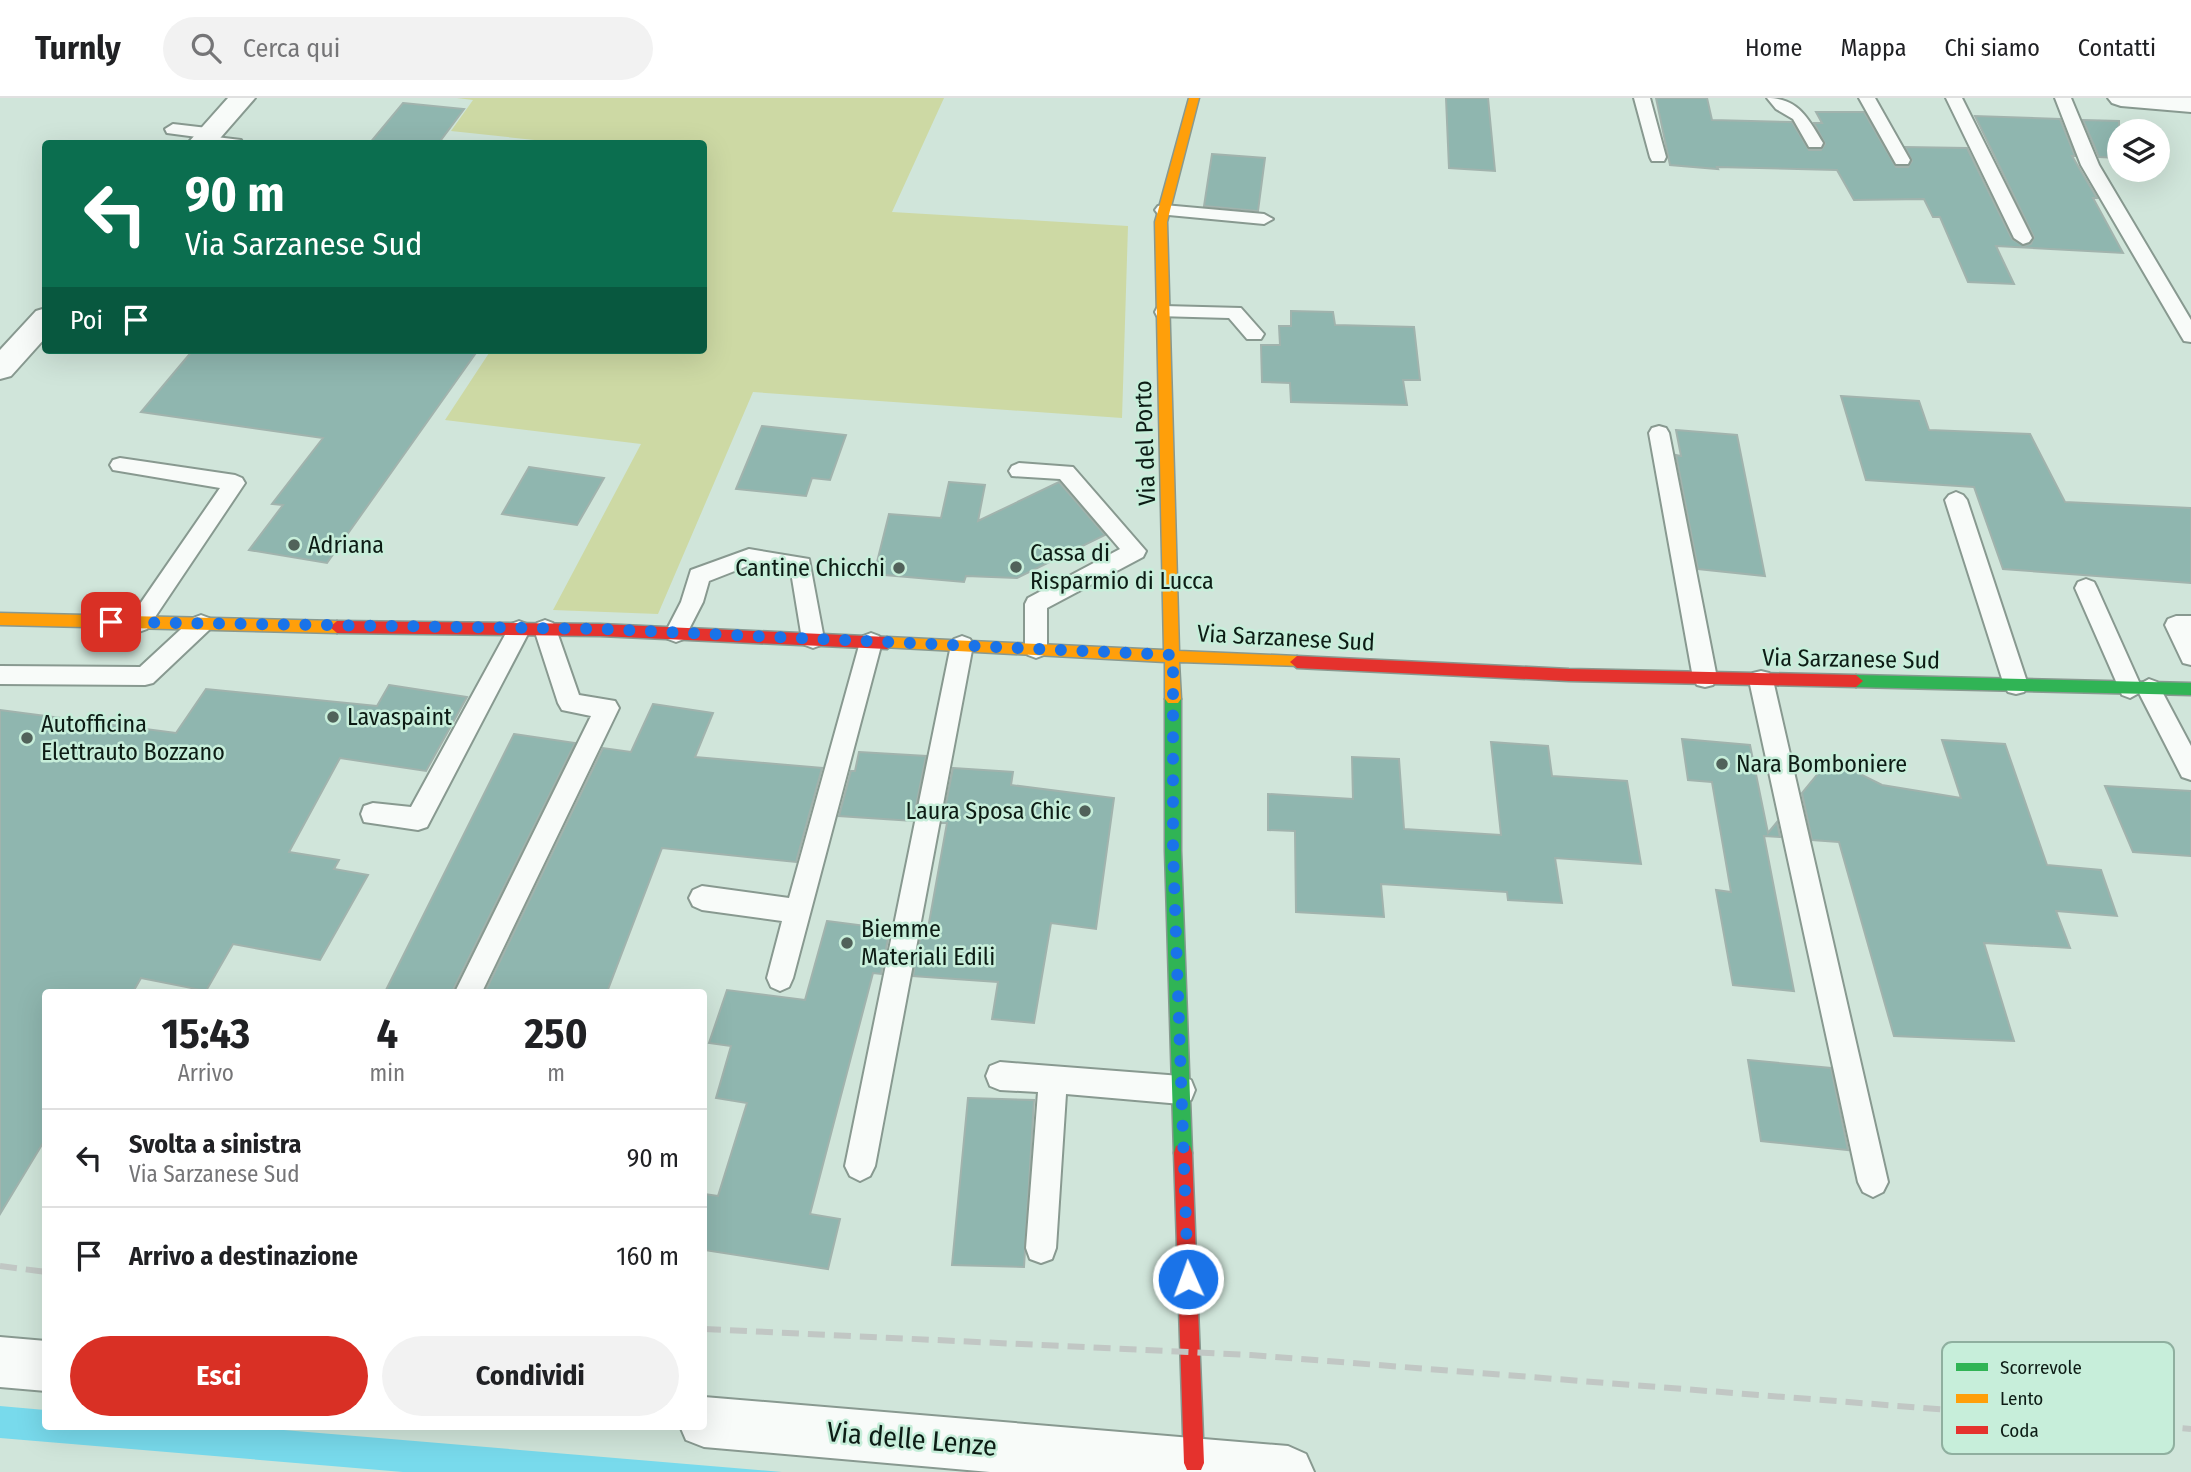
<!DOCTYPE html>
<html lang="it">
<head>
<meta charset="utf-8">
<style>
	body { margin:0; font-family:"Fira Sans Condensed",sans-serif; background:#f2f2f2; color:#202124; height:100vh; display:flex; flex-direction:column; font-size:26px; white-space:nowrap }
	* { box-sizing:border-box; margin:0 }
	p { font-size:23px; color:#757577 }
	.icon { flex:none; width:38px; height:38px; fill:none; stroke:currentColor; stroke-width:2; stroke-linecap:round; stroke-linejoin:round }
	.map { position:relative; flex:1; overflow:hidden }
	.drawer { position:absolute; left:42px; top:891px; width:665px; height:441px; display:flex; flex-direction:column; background:#fff; border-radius:7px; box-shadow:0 7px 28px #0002 }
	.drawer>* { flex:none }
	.top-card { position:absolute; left:42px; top:42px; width:665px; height:214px; border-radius:7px; box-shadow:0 7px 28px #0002; background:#0b6e4f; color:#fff; overflow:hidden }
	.buttons { position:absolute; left:2107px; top:21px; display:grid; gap:14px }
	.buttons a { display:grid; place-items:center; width:63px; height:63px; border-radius:50%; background:#fff; box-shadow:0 7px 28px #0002; font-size:35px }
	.pin { position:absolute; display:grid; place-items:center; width:60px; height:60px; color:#fff; margin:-30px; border-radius:14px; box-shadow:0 4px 10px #0006 }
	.me { position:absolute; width:77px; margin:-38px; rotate:358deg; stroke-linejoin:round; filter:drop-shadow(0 0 5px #0008) }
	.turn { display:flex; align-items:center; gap:24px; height:147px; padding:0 28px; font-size:32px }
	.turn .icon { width:91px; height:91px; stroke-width:2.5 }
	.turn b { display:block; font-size:49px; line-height:60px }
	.then { display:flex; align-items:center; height:66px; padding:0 28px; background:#0003; gap:14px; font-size:26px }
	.eta { display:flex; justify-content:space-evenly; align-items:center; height:119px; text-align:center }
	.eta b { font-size:42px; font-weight:700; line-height:49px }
	.button { display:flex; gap:14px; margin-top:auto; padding:14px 28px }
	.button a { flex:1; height:80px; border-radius:42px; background:#d93025; color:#fff; font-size:28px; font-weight:700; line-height:80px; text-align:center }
	.button a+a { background:#f2f2f2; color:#202124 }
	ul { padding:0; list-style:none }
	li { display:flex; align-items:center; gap:21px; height:98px; padding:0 28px; border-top:2px solid #e0e0e0 }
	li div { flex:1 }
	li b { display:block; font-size:26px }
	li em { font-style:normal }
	header { display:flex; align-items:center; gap:42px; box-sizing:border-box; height:98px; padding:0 35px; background:#fff; border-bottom:2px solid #e0e0e0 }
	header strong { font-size:33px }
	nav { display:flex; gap:38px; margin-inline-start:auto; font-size:24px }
	.search { width:490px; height:63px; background:#f2f2f2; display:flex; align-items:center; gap:18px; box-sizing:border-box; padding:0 24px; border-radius:38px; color:#757577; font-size:26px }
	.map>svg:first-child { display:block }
	.green { fill:#cdd9a4 }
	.water { fill:#78daec }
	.building { fill:#8fb6af; stroke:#a1b3ad; stroke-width:2 }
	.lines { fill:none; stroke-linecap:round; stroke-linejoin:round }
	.lane-casing { stroke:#889990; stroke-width:4 }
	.street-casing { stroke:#889990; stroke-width:4 }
	.fast-casing { stroke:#889990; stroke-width:3 }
	.slow-casing { stroke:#889990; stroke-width:3 }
	.jam-casing { stroke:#889990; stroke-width:3 }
	.lane { fill:#f8fbf9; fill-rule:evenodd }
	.street { fill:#f8fbf9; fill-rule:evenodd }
	.fast { fill:#30b455; fill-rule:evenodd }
	.slow { fill:#ff9f0a; fill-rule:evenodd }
	.jam { fill:#e5322d; fill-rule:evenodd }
	.rail { stroke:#c1c7c4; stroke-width:6; stroke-dasharray:17 9; stroke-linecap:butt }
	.route { stroke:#1a73e8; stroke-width:12; stroke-dasharray:0 21.6 }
	.poi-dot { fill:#51625a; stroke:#c7eeda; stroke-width:2.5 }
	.labels { text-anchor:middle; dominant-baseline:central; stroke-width:5; stroke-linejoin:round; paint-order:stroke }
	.street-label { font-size:24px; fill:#0d1c15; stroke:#c7eeda }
	.poi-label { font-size:24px; fill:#0d1c15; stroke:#c7eeda; text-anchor:start }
	.near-street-label { font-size:28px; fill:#0d1c15; stroke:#c7eeda }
	.key { fill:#c7eeda; stroke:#8faf9f; stroke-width:2 }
	.key-label { font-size:19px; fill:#0d1c15 }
</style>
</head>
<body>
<header>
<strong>Turnly</strong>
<div class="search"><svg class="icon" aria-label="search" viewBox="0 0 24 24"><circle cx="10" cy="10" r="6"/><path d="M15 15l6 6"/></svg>Cerca qui</div>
<nav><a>Home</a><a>Mappa</a><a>Chi siamo</a><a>Contatti</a></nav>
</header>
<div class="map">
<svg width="2191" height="1374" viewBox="0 0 2191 1374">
	<rect width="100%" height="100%" fill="#d0e5da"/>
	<path class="green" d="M457 0H944L892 114 1128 128 1122 320 753 294 658 516 553 512 641 346 445 322 491 252H704V46L543 45 544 43 451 33 473 2Z"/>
	<path class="water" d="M0 1308 45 1312 46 1328H236L782 1374H403L0 1340Z"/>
	<path class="building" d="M1446 0H1488L1495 73 1449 70Z
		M1656 0H1707L1712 22 1792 24 1809 52H1821L1825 46 1814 25H1822L1816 14H1864L1896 69H1908L1912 63 1905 49 1967 50 2012 141 2024 148 2031 146 2034 139 1975 18 2060 21 2075 58H2072L2097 100H2093L2123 155 1996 148 2014 186 1968 184 1940 119H1933L1924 101 1854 102 1837 72 1717 69 1718 71 1670 67Z
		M403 5 464 11 438 46H369Z
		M2083 22 2119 23V60L2099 59Z
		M1212 56 1265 60 1258 113 1204 108Z
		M1291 213 1333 214 1335 227 1414 229 1420 282H1403L1407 307 1291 304 1290 285 1262 284 1261 247H1280L1279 228H1291Z
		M193 252H478L327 465 249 452 283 407 272 406 323 340 141 314Z
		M1841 298 1919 303 1929 332 2030 336 2065 404 2191 410V485L2003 471 1974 389 1866 382Z
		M762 328 846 337 830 382 812 380 806 398 736 391Z
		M1676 332 1737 337 1765 478 1698 471 1676 357 1681 358Z
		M529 369 604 380 577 427 502 416Z
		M949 384 985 387 978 423 1059 384 1105 437 1017 480 966 478 964 484 874 476 889 416 941 420Z
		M389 587 467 599 426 673 340 660 289 754 339 762 334 771 368 777 320 862 233 846 206 893 141 880 133 894H46V1040L0 1116V612L176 635 206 591 377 608Z
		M653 606 713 615 695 659 822 670 796 764 662 750 607 894H485L603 650 631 654Z
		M514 636 575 645 452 894H385Z
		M1682 641 1750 647 1768 735 1777 724 1780 739 1764 738 1794 893 1733 887 1716 792 1731 794 1712 684 1688 682Z
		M1942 642 2005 646 2047 767 2101 772 2117 818 2056 813 2070 850 1984 845 2014 943 1894 938 1839 744 1812 742 1802 695 1830 661 1882 687 1961 700Z
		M1491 644 1548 648 1552 678 1627 683 1641 766 1555 760 1562 805 1508 802 1507 794 1381 786 1384 819 1296 814 1295 733 1268 732V696L1353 701 1352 659 1399 661 1404 731 1501 737Z
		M859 654 926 658 913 723 839 718 851 673H855Z
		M953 670 1013 674 1011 687 1114 700 1096 831 1051 825 1034 925 992 921 998 884 913 878 921 835 927 836 947 725H942Z
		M2105 688 2191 693V758L2133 754Z
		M827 823 890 831 881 876 873 875 810 1116 840 1121 828 1171 704 1152V1096L718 1098 747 1005 716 1000 731 948 709 945 727 892 805 902Z
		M1748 962 1831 970 1848 1052 1761 1043Z
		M968 1000 1034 1002 1024 1169 952 1167Z"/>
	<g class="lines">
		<defs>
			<path id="lane" d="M1634 0H1650L1666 59 1664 63H1652L1650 59Z
				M1767 0C1798 0 1808 20 1823 45L1821 49H1809L1793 21 1776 11Z
				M1859 0H1875L1910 62 1908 66H1896Z
				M1946 0H1962L2032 140 2029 144 2023 146 2014 140Z
				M2055 0H2071L2099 67 2191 222V244L2184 243 2181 238 2081 67Z
				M173 26 216 31 218 35 216 39 241 42 243 46H197L195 42 197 39 167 35 165 31Z
				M1164 107 1264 116 1273 121 1264 126 1158 116 1155 112 1158 108Z
				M1164 208 1241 210 1264 236 1261 241H1247L1229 220 1157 218 1155 214 1157 210Z
				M1659 328 1666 330 1669 335 1717 580 1713 587 1705 589 1697 587 1693 580 1649 335 1652 330Z
				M120 360 235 377 242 380 245 385 147 531 139 534 131 531 128 525 131 519 220 390 113 372 110 367 113 362Z
				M1019 365 1073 369 1146 453 1143 459 1047 510V551L1044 557 1036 560 1028 557 1025 551V506L1028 500 1120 451 1060 381 1012 378 1009 373 1012 368Z
				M1956 394 1963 397 1967 402 2028 587 2024 594 2016 596 2008 594 2004 587 1945 402 1949 397Z
				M749 451 809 461 824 541 821 547 813 550 805 547 802 541 791 474 750 467 709 483 703 504 684 541 676 544 668 541 665 535 681 504 691 472Z
				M2086 481 2094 484 2097 490 2140 586 2149 581 2157 584 2191 648V682L2182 679 2139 595 2130 600 2122 597 2075 490 2078 484Z
				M201 517 209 520 212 526 209 532 153 585 145 587 0 586V568L140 569 193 520Z
				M2176 518H2191V567L2183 565 2165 527 2168 521Z
				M545 522 553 525 556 531 579 597 615 603 619 610 482 894H455L591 618 562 612 558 605 534 531 537 525Z
				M519 523 527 526 530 532 427 729 418 732 364 724 361 716 364 708 373 705 411 709 511 526Z
				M871 535 879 538 882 544 793 880 789 889 780 893 771 889 767 880 782 823 702 812 693 808 689 800 693 792 702 788 789 800 860 544 863 538Z
				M962 538 970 541 973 547 875 1068 870 1078 860 1083 850 1078 845 1068 951 547 954 541Z
				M1761 573 1769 575 1773 582 1888 1084 1883 1094 1873 1099 1863 1094 1858 1084 1749 582 1753 575Z
				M1000 964 1181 978 1191 982 1195 992 1191 1002 1181 1006 1066 996 1056 1150 1052 1161 1041 1165 1030 1161 1026 1150 1038 994 1000 992 990 988 986 978 990 968Z"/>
			<path id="street" d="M228 0H255L215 46H187Z
				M2108 0H2191V14L2121 8 2112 5Z
				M46 210V239L11 278 0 281V252L36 213Z
				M0 1239 46 1243V1293L0 1289Z
				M704 1299 1288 1348 1306 1356 1314 1374H990L704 1349 686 1342 680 1328H704Z"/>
			<path id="fast" d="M1856 577 2191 585V597L1856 589 1849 583Z
				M1173 595 1178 597 1181 601V753L1192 1055 1190 1062 1183 1064 1176 1062 1174 1055 1165 753V601L1168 597Z"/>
			<path id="slow" d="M1189 0H1199L1167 124 1179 553 1297 558 1304 564 1302 568 1179 564 1181 601 1178 605H1168L1165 601V564L882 549 880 545 887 539 1164 552 1155 124Z
				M0 515 337 523 344 529 337 535 0 527Z"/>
			<path id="jam" d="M337 523 600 526 887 539 894 545 887 551 600 538 337 535 330 529Z
				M1297 558 1569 571 1856 577 1863 583 1856 589 1569 583 1297 570 1290 564Z
				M1183 1046 1190 1048 1192 1055 1204 1365 1201 1372H1187L1184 1365 1174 1055 1176 1048Z"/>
		</defs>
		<use href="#lane" class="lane-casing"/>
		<use href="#street" class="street-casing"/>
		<use href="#fast" class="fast-casing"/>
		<use href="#slow" class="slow-casing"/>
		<use href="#jam" class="jam-casing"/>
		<use href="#lane" class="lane"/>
		<use href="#street" class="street"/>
		<use href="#fast" class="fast"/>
		<use href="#slow" class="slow"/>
		<use href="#jam" class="jam"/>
		<path class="rail" d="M0 1168 46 1174
			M704 1231 1251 1257 2191 1331"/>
	</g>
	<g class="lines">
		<path class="route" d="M111 524 600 531 1173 557V753L1188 1181"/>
	</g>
	<g class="poi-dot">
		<circle cx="294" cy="447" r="7"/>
		<circle cx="1016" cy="469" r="7"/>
		<circle cx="899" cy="470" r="7"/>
		<circle cx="333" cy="619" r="7"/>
		<circle cx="27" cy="640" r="7"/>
		<circle cx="1722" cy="666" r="7"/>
		<circle cx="1085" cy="713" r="7"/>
		<circle cx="847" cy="845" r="7"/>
	</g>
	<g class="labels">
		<g class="street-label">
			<text transform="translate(1145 345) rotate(-92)">Via del Porto</text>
			<text transform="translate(1286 540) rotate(3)">Via Sarzanese Sud</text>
			<text transform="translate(1851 561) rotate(1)">Via Sarzanese Sud</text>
		</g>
		<g class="poi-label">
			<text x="308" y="447">Adriana</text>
			<text x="1030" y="455">Cassa di<tspan x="1030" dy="28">Risparmio di Lucca</tspan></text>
			<text x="885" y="470" text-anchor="end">Cantine Chicchi</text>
			<text x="347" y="619">Lavaspaint</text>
			<text x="41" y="626">Autofficina<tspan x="41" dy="28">Elettrauto Bozzano</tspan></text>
			<text x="1736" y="666">Nara Bomboniere</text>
			<text x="1071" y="713" text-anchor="end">Laura Sposa Chic</text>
			<text x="861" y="831">Biemme<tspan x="861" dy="28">Materiali Edili</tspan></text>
		</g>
		<g class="near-street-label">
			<text transform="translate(912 1341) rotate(5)">Via delle Lenze</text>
		</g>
	</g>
	<rect x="1942" y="1244" width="232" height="112" rx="10" class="key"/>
	<rect x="1956" y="1265" width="32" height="8" fill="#30b455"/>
	<rect x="1956" y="1296" width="32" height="9" fill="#ff9f0a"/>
	<rect x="1956" y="1328" width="32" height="8" fill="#e5322d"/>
	<g class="key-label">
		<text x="2000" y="1276">Scorrevole</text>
		<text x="2000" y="1307">Lento</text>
		<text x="2000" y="1339">Coda</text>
	</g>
</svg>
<div class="buttons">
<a><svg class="icon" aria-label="layers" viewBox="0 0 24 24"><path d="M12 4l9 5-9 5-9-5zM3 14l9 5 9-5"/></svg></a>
</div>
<div class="pin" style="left:111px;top:524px;background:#d93025"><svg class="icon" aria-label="arrive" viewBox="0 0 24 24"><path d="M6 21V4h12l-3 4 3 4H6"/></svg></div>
<svg class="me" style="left:1188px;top:1181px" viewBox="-20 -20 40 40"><circle r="17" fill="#1a73e8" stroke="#fff" stroke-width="3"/><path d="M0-11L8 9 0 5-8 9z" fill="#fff"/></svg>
<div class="top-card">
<div class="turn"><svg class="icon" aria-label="left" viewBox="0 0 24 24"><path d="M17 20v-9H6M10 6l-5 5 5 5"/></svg><div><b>90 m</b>Via Sarzanese Sud</div></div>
<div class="then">Poi<svg class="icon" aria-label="arrive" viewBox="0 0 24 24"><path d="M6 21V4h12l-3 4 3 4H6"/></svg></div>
</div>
<section class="drawer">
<div class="eta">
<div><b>15:43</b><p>Arrivo</p></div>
<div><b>4</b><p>min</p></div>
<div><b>250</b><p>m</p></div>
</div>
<ul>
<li><svg class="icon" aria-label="left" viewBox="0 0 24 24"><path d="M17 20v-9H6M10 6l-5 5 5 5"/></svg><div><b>Svolta a sinistra</b><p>Via Sarzanese Sud</p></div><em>90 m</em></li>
<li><svg class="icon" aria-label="arrive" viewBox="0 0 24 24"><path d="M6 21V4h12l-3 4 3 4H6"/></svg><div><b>Arrivo a destinazione</b></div><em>160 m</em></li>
</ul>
<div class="button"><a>Esci</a><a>Condividi</a></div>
</section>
</div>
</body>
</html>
